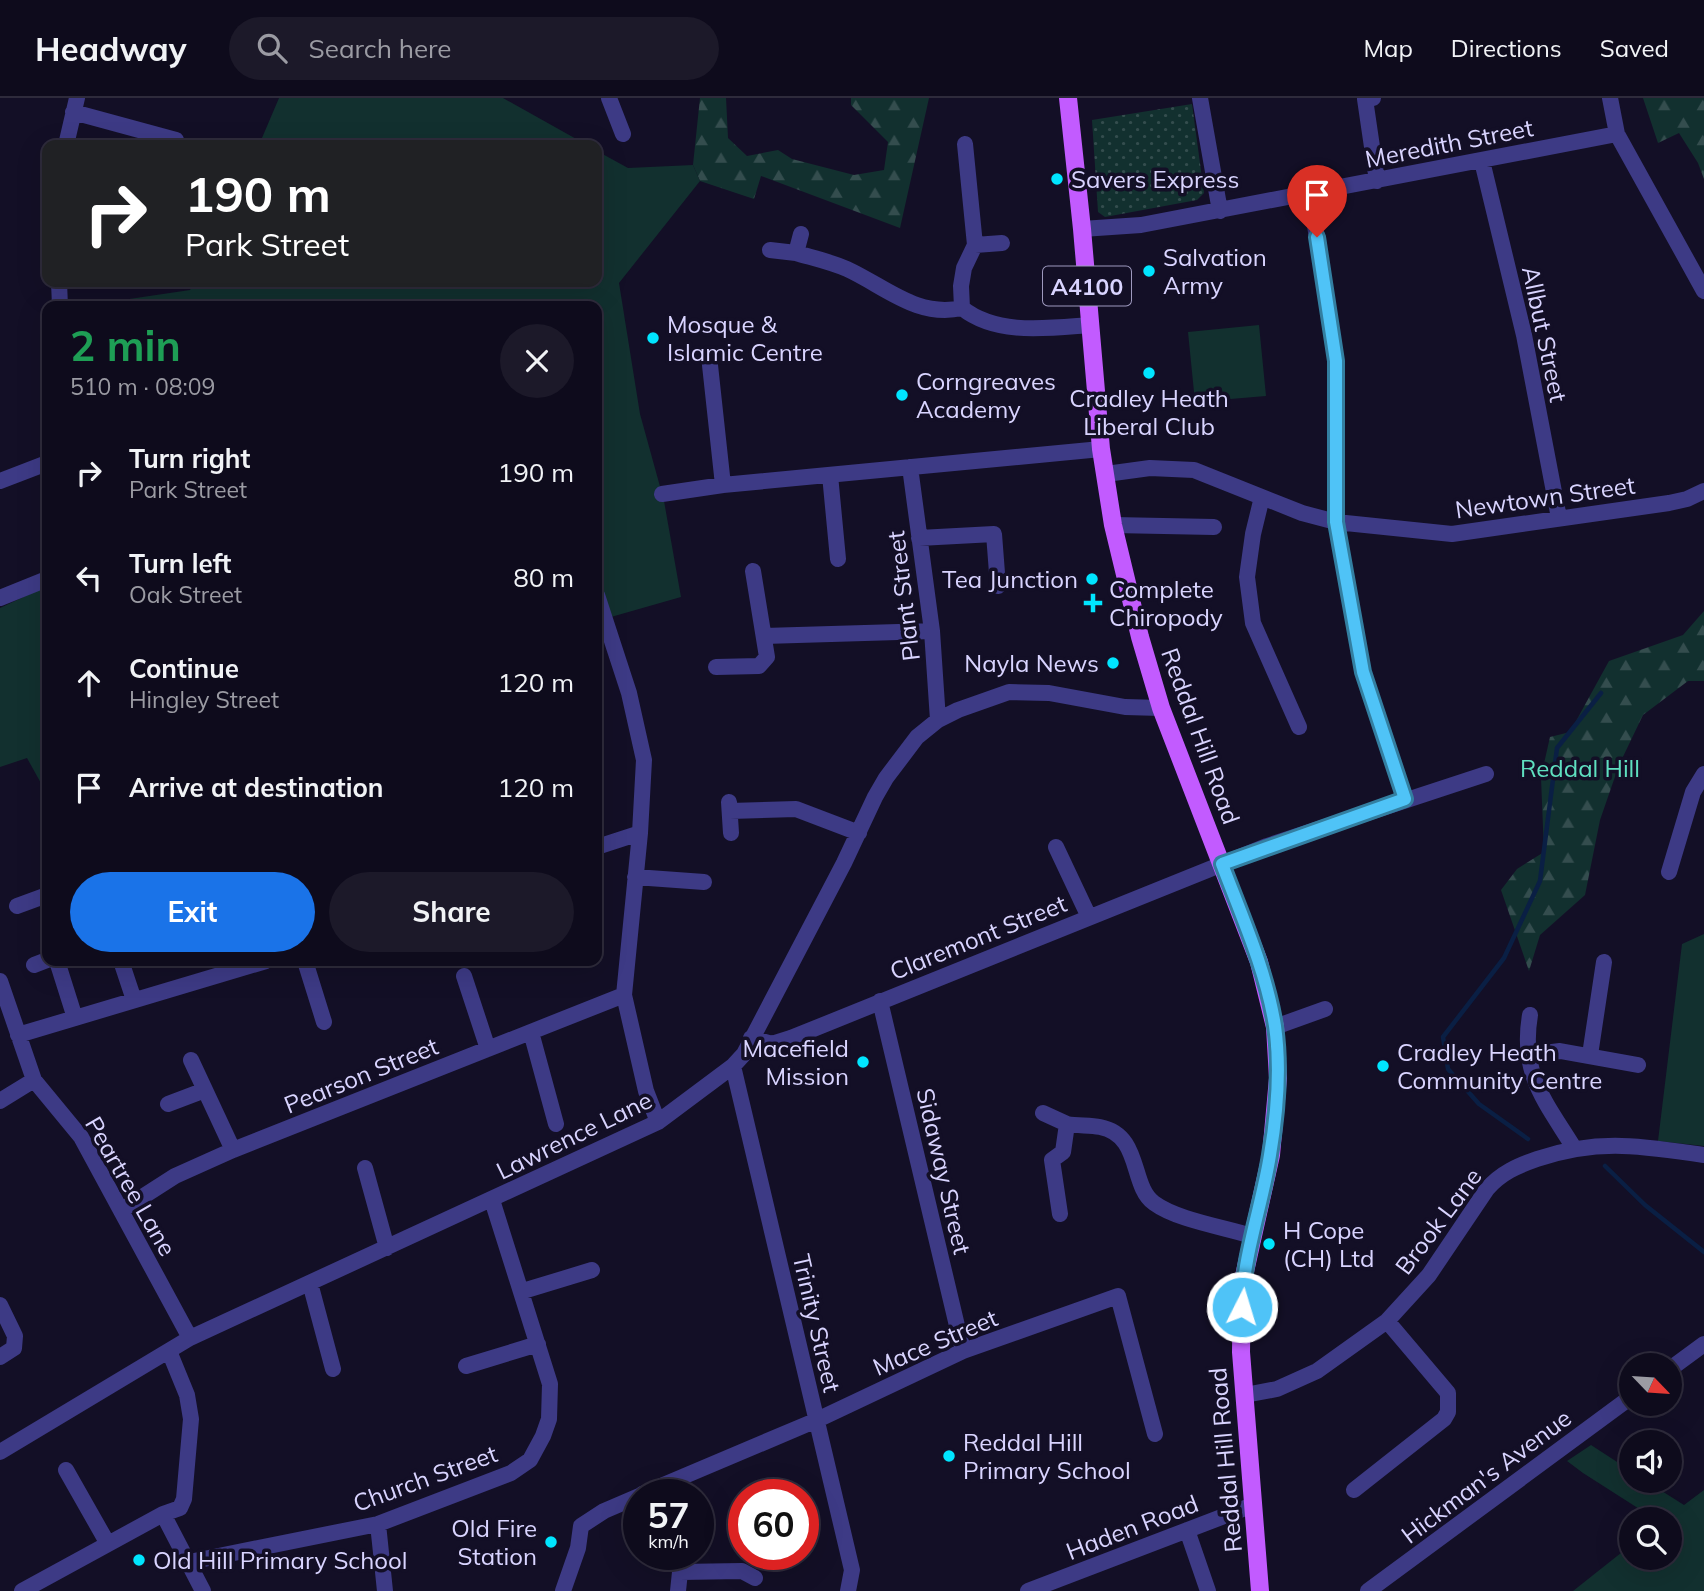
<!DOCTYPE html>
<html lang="en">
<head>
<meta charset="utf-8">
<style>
	body { margin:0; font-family:Mulish,sans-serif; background:#1c1929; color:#f1f3f6; height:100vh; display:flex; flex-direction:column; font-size:26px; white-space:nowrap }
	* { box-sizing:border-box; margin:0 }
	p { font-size:23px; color:#9b9ba3 }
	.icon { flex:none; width:38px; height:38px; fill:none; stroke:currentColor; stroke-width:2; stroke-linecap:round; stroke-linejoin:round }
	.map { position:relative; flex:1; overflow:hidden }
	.panel { position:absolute; left:42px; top:203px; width:560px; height:665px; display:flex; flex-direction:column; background:#0e0b1c; border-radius:14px; box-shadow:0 7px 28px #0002,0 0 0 2px #2e2b3b }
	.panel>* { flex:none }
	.guide { position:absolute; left:42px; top:42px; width:560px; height:147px; border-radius:14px; box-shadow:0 7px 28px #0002,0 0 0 2px #2e2b3b; background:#202124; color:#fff; overflow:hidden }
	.needle { width:46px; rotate:115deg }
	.fabs { position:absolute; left:1619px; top:1255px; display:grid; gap:14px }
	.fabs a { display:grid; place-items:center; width:63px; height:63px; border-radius:50%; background:#0e0b1c; box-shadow:0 7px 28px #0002,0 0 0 2px #2e2b3b; font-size:35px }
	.speed { position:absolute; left:623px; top:1381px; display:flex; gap:14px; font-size:35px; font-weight:700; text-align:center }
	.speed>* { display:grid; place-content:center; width:91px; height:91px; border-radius:50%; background:#0e0b1c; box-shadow:0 7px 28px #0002,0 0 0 2px #2e2b3b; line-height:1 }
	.speed small { font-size:18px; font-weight:400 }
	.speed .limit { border:10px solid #d22; background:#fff; color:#111 }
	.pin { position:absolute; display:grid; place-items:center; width:60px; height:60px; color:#fff; margin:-72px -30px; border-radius:50% 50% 50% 0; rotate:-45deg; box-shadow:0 0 7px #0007 }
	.pin .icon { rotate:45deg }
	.me { position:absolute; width:77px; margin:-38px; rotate:5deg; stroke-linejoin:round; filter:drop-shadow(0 0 5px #0008) }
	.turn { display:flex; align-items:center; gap:24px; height:147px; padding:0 28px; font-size:32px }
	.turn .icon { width:91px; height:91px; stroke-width:2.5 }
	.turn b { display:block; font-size:49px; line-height:60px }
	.round { display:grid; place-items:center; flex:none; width:74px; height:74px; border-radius:37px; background:#1c1929 }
	.summary { display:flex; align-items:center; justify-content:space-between; height:119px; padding:0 28px }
	h1 { font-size:42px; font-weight:700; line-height:52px; color:#1e9e55 }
	.action { display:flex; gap:14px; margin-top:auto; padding:14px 28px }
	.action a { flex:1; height:80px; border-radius:42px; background:#1a73e8; color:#fff; font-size:28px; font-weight:700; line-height:80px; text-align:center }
	.action a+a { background:#1c1929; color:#f1f3f6 }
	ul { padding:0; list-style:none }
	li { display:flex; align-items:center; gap:21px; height:105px; padding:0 28px }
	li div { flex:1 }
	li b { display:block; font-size:26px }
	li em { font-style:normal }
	header { display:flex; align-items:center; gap:42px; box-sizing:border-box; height:98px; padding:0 35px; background:#0e0b1c; border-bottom:2px solid #2e2b3b }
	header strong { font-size:33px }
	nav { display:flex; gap:38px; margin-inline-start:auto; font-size:24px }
	.search { width:490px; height:63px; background:#1c1929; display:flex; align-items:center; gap:18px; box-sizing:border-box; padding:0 24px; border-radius:38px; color:#9b9ba3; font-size:26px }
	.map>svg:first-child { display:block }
	.grass { fill:url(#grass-dots) }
	.forest { fill:url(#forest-firs) }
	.green { fill:#12302f }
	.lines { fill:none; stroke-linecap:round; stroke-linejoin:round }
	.stream { stroke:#0a1f44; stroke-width:4.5 }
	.minor { stroke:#3d3a85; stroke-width:16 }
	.major { stroke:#c25bff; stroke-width:18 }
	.route-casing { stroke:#337fa1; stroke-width:18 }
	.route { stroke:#4fc3f7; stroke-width:12 }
	.poi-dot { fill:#00e5ff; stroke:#130f26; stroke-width:2.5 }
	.labels { text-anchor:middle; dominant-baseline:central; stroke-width:7; stroke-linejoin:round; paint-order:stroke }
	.shield { fill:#130f26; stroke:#9e99be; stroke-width:2 }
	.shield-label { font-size:23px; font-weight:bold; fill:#d9d4ff }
	.street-label { font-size:24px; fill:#d9d4ff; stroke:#130f26 }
	.poi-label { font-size:24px; fill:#d9d4ff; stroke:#130f26; text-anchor:start }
	.park-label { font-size:24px; fill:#5fe0c0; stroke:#130f26 }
</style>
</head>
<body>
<header>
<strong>Headway</strong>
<div class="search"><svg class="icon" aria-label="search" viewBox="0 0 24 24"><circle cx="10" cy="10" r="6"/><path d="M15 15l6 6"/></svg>Search here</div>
<nav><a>Map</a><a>Directions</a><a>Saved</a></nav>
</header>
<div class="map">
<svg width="1704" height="1493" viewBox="0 0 1704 1493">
	<defs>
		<pattern id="grass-dots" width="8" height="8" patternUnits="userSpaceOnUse" patternTransform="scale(1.75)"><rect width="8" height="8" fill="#12302f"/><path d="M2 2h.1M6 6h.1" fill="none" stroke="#344d4e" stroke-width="1.8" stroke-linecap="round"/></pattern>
		<pattern id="forest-firs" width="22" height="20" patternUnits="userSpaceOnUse" patternTransform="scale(1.75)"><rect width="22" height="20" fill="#12302f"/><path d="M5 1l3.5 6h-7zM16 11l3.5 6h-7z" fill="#344d4e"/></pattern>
	</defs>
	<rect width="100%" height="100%" fill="#130f26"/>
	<path class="grass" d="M1192 6 1204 95 1197 102 1105 119 1098 114 1092 22Z"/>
	<path class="forest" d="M700 0H726L728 40 747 58 778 52 792 61 854 77 884 72 888 44 851 7V0H929L900 130 761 78 754 101 700 83 693 67Z
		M1643 0H1704V81L1698 65 1679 35 1658 45Z
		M1704 513V583H1688L1643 617 1619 667 1600 722 1585 797 1540 837 1529 873 1501 792 1517 771 1544 754 1541 679 1550 639 1570 634 1609 563 1683 537Z"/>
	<path class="green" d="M279 0H503L587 47H259Z
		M597 53 628 70 693 67 700 83 619 185 640 316 664 403 681 499 597 523V208H82L190 192 195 184H597Z
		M1259 227 1266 298 1195 304 1188 234Z
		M47 488V696L27 660 0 669V510Z
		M1704 836V1048L1658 1043 1682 846Z
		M1591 1347 1631 1373V1382L1646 1383 1684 1407 1704 1392V1493H1573L1631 1447V1460H1670V1421H1655L1583 1375 1567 1363Z"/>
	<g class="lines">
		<path class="stream" d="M1528 1041 1479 1006 1448 971 1443 939 1504 860 1540 783 1557 650 1601 595
			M1605 1068 1645 1107 1704 1154"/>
		<path class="minor" d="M609 0 623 36
			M1200 0 1220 113
			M1373 0 1365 1 1377 83
			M1610 0 1617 36 1704 193
			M73 14 176 42
			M66 47 77 0
			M1482 63 1524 237 1559 420
			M1310 95 1336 263V424L1363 574 1405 701
			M1082 131 1141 127 1617 36
			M975 147 1002 145
			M770 152 796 155 801 136
			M796 155C813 160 831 164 847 171 886 189 917 220 962 210 997 238 1049 230 1091 227
			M59 184 60 208
			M962 210 961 188 964 170 975 147 965 46
			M709 258 723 387
			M910 369 932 533 938 622
			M1106 376 1150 370 1194 372 1302 415 1336 424 1452 436 1669 405 1687 401 1704 393
			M830 377 838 461
			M0 383 47 365
			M662 396 723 387 1101 351
			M1262 399 1253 436 1247 479 1253 525 1299 629
			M1113 427 1214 429
			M919 440 994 436 998 488
			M597 497 629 595 644 662 640 735 624 897 646 993 658 1024
			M0 500 47 481
			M764 538 932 533
			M716 569 759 568 767 559 753 473
			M729 704 731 735
			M730 713 796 711 859 735
			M597 749 640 735
			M1056 749 1089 819
			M1669 774 1693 694 1704 676
			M635 779 704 784
			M17 808 47 797
			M57 863 75 920
			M121 863 134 902
			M305 863 324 924
			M34 867 47 862
			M464 878 488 951
			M0 883 34 982 81 1039 190 1240
			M880 903 963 1253
			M1530 917C1520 976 1545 1003 1574 1050
			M1275 929 1325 911
			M531 934 556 1026
			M18 937 266 863
			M751 940 772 946 791 940 1267 748 1486 676
			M1529 957 1560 953 1638 967
			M1590 957 1604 864
			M191 962 233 1052
			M733 968 852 1472 848 1493
			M0 1003 34 982
			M168 1006 205 992
			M1043 1015 1067 1026 1063 1054 1052 1062 1060 1116
			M1067 1026C1078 1028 1090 1027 1100 1029 1142 1037 1130 1088 1154 1105 1177 1122 1224 1129 1252 1138
			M365 1070 387 1150
			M122 1112 175 1078 233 1052 624 897
			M310 1185 333 1271
			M523 1193 592 1172
			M0 1207 15 1238 14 1250 0 1259
			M169 1253 187 1297 191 1321 184 1401 180 1410 163 1416 203 1493
			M466 1268 538 1246
			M1670 1271 1704 1246
			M1245 1297 1277 1291 1317 1273 1387 1223 1429 1177 1487 1091C1501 1075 1517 1068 1537 1061 1599 1040 1641 1048 1704 1057
			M0 1354 190 1240 658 1024 733 968 744 956 844 765 875 699 886 680 917 639 938 622 958 612 1009 594 1049 595 1125 609 1161 610
			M66 1372 108 1446
			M1354 1392 1444 1321 1448 1314V1295L1387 1223
			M642 1396 817 1322 963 1253 1118 1198 1155 1336
			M378 1426 385 1493
			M1187 1432 1208 1493
			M189 1464 378 1426 511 1375 530 1362 543 1338 549 1321 550 1286 492 1102
			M22 1493 163 1416
			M563 1493 578 1450 581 1428 604 1413 639 1398
			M678 1493 680 1474 742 1473 755 1480
			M1028 1493 1253 1407
			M1368 1493 1631 1299"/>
		<path class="major" d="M1068 0 1082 131 1101 351 1113 427 1140 539 1161 610 1259 864 1275 929 1278 980 1271 1057 1242 1187 1241 1254 1260 1493"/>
	</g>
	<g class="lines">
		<defs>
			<path id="route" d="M1242 1209C1243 1157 1262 1108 1270 1057 1277 1016 1281 970 1275 928 1266 872 1242 819 1222 766L1405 701 1363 574 1336 424V263L1317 139"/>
		</defs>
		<use href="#route" class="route-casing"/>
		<use href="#route" class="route"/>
	</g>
	<g class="poi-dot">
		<circle cx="1057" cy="81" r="7"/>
		<circle cx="1149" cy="173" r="7"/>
		<circle cx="653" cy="240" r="7"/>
		<circle cx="1149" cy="275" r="7"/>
		<circle cx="902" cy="297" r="7"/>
		<circle cx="1092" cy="481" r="7"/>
		<path d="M1089.5 494.5h7v7h7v7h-7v7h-7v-7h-7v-7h7z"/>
		<circle cx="1113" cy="565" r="7"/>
		<circle cx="863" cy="964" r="7"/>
		<circle cx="1383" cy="968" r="7"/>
		<circle cx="1269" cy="1146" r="7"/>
		<circle cx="949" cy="1358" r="7"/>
		<circle cx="551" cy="1444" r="7"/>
		<circle cx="139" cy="1462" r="7"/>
	</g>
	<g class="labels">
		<rect class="shield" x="1043" y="168.5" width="88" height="39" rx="5"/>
		<g class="shield-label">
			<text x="1087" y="188">A4100</text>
		</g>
		<g class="street-label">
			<text transform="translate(1449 45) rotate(-11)">Meredith Street</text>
			<text transform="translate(1545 236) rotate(78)">Allbut Street</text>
			<text transform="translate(1545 399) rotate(-8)">Newtown Street</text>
			<text transform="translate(903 498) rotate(-97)">Plant Street</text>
			<text transform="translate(1201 638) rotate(70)">Reddal Hill Road</text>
			<text transform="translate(978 839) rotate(-22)">Claremont Street</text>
			<text transform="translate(361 977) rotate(-22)">Pearson Street</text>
			<text transform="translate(574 1037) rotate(-26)">Lawrence Lane</text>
			<text transform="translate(944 1073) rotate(77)">Sidaway Street</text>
			<text transform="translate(131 1088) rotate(60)">Peartree Lane</text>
			<text transform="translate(1438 1123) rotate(-53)">Brook Lane</text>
			<text transform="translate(817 1225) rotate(77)">Trinity Street</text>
			<text transform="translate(935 1244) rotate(-23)">Mace Street</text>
			<text transform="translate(1225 1362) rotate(-95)">Reddal Hill Road</text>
			<text transform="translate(1486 1378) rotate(-37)">Hickman's Avenue</text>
			<text transform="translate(425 1380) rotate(-20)">Church Street</text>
			<text transform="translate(1132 1429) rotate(-21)">Haden Road</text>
		</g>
		<g class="poi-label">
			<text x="1071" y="81">Savers Express</text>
			<text x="1163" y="159">Salvation<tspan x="1163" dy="28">Army</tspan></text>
			<text x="667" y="226">Mosque &amp;<tspan x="667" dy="28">Islamic Centre</tspan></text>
			<text x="916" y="283">Corngreaves<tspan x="916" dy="28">Academy</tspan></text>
			<text x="1149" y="300" text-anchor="middle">Cradley Heath<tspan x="1149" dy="28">Liberal Club</tspan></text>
			<text x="1078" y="481" text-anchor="end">Tea Junction</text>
			<text x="1109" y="491">Complete<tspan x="1109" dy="28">Chiropody</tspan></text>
			<text x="1099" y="565" text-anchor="end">Nayla News</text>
			<text x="849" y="950" text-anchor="end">Macefield<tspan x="849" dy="28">Mission</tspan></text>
			<text x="1397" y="954">Cradley Heath<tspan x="1397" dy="28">Community Centre</tspan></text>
			<text x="1283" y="1132">H Cope<tspan x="1283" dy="28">(CH) Ltd</tspan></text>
			<text x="963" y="1344">Reddal Hill<tspan x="963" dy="28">Primary School</tspan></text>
			<text x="537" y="1430" text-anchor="end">Old Fire<tspan x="537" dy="28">Station</tspan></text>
			<text x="153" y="1462">Old Hill Primary School</text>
		</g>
		<g class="park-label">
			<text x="1580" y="670">Reddal Hill</text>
		</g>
	</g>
</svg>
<div class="fabs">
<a><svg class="needle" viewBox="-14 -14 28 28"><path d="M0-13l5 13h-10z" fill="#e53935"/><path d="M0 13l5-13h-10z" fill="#9b9ba3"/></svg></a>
<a><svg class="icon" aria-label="sound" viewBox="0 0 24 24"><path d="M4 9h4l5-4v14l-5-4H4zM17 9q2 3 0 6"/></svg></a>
<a><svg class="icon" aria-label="search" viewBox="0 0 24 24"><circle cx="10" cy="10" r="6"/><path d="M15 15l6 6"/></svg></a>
</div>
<div class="speed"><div>57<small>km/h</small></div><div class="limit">60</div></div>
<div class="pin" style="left:1317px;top:139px;background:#d93025"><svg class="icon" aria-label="arrive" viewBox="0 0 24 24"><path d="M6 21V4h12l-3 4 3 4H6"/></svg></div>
<svg class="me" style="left:1242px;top:1209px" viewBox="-20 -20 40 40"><circle r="17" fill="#4fc3f7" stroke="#fff" stroke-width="3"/><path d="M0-11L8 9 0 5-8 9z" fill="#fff"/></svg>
<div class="guide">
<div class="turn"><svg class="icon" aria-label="right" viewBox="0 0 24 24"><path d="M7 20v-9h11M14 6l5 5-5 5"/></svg><div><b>190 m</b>Park Street</div></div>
</div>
<section class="panel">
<div class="summary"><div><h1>2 min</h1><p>510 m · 08:09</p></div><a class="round"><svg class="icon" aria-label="close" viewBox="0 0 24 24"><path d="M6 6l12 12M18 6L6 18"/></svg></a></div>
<ul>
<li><svg class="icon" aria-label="right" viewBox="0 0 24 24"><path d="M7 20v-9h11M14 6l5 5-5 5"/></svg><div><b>Turn right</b><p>Park Street</p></div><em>190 m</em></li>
<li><svg class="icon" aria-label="left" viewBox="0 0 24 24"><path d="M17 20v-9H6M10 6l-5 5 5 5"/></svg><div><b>Turn left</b><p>Oak Street</p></div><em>80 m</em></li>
<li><svg class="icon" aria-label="ahead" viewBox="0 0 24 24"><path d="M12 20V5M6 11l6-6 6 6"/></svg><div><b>Continue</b><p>Hingley Street</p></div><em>120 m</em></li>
<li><svg class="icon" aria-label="arrive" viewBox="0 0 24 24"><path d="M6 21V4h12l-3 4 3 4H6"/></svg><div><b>Arrive at destination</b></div><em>120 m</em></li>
</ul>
<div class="action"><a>Exit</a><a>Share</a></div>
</section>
</div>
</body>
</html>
